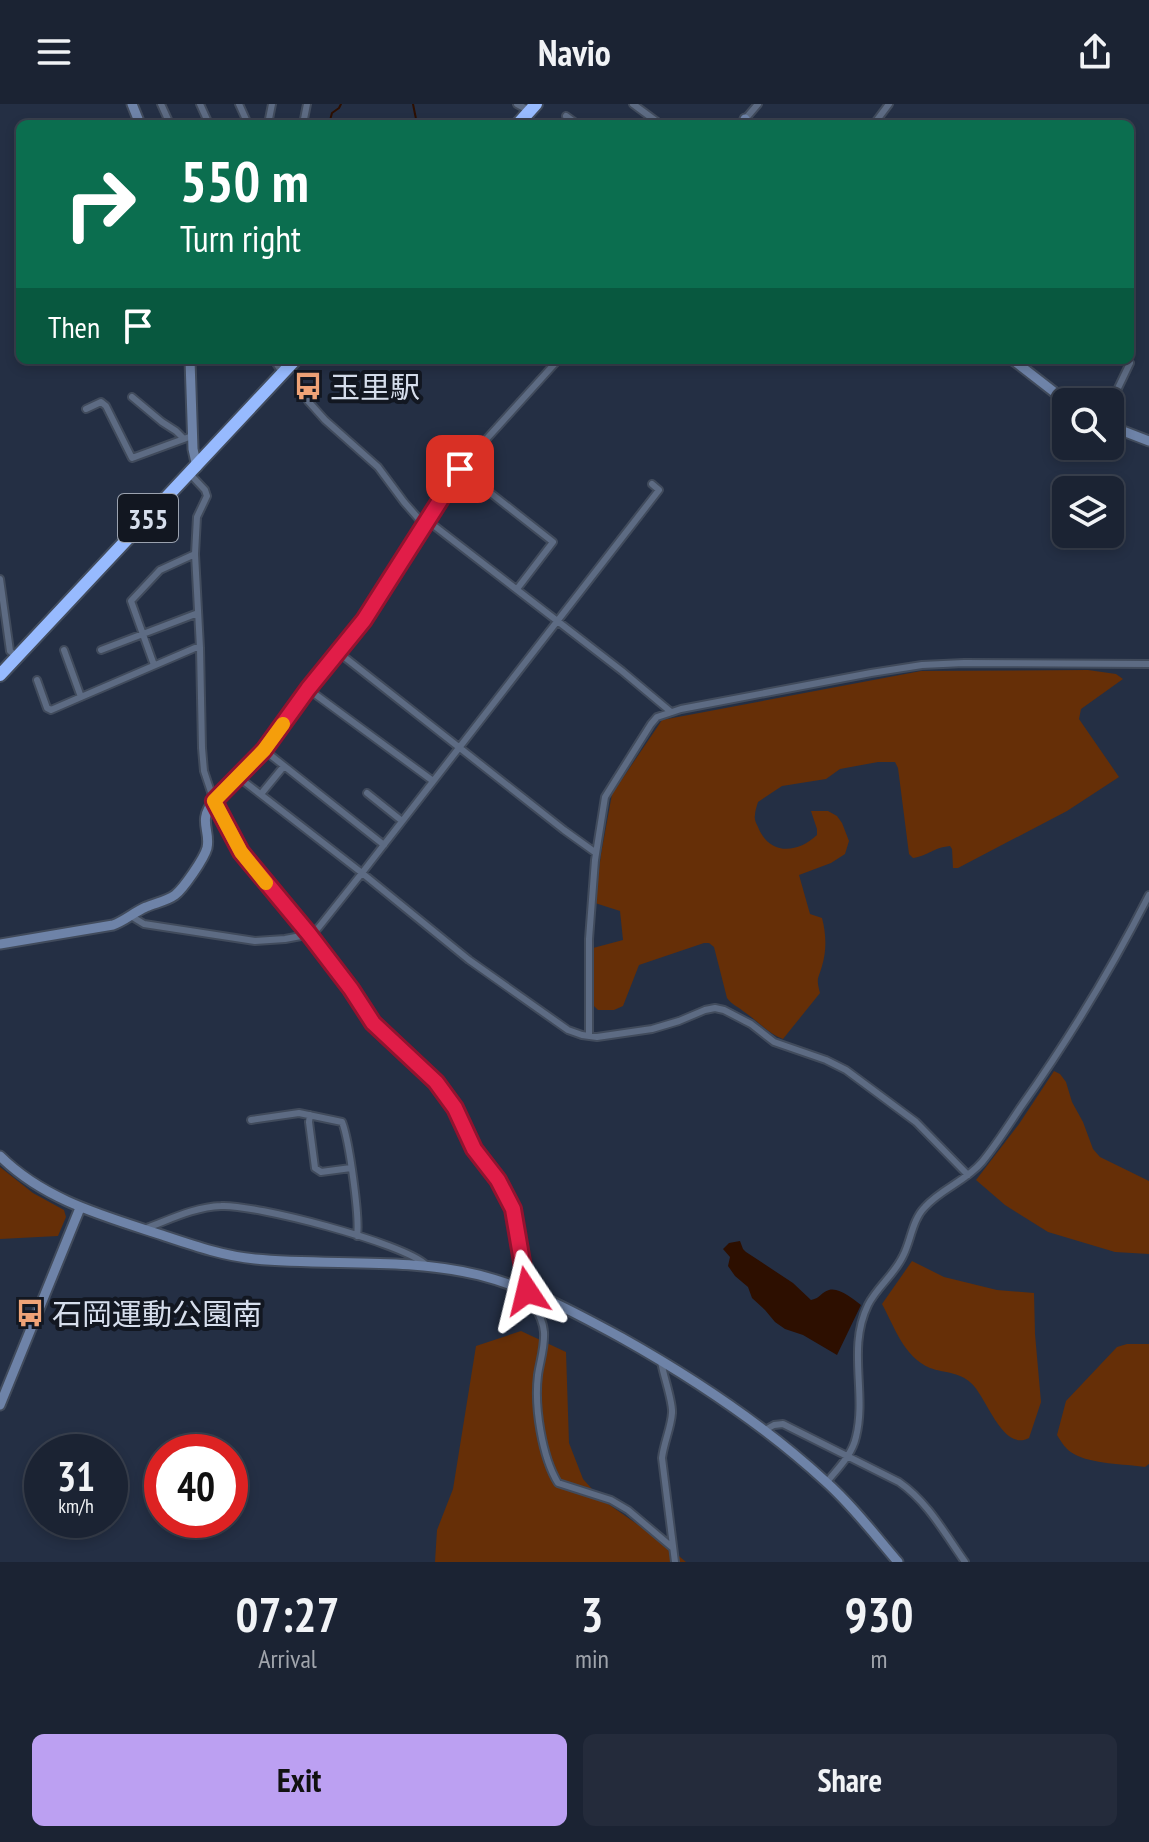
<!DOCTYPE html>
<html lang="en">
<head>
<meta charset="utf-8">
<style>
	body { margin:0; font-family:"PT Sans Narrow","Noto Sans JP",sans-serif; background:#242b3b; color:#f1f3f6; height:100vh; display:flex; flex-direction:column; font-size:30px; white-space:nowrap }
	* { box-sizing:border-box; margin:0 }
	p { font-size:26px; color:#a0a4ac }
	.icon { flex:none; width:44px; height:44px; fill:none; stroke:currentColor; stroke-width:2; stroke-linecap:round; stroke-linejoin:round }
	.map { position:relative; height:1458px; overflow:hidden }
	.side { display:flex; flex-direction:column; background:#1b2333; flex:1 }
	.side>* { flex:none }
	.hud { position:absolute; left:16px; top:16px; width:1118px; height:244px; border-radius:12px; box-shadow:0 4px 12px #0003,0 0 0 2px #39404e; background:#0b6e4f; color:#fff; overflow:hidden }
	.buttons { position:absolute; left:1052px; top:284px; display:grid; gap:16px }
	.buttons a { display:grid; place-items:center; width:72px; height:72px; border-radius:12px; background:#1b2333; box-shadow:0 4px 12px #0003,0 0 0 2px #39404e; font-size:40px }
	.speed { position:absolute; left:24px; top:1330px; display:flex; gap:16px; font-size:40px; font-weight:700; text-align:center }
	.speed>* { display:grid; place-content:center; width:104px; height:104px; border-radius:50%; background:#1b2333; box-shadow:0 4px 12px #0003,0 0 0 2px #39404e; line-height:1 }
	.speed small { font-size:20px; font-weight:400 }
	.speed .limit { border:12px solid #d22; background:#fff; color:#111 }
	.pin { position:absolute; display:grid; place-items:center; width:68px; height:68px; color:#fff; margin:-34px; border-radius:16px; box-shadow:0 4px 12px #0006 }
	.me { position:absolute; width:88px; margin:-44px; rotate:350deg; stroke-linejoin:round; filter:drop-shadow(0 0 6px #0008) }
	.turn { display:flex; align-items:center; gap:28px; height:168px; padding:0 32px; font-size:36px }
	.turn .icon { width:104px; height:104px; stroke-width:2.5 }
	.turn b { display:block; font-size:56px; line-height:68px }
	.then { display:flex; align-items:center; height:76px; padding:0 32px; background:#0003; gap:16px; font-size:30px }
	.eta { display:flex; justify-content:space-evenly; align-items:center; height:136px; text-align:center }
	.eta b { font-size:48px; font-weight:800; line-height:56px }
	.action { display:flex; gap:16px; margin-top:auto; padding:16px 32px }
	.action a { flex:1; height:92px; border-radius:12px; background:#bca0f2; color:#111; font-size:32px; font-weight:800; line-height:92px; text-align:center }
	.action a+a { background:#242b3b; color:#f1f3f6 }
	header { display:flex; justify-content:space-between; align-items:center; height:104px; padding:0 32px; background:#1b2333; font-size:36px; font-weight:800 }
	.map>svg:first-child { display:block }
	.green { fill:#662f07 }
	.water { fill:#2d0f00 }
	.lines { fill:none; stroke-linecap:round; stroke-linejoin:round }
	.stream { stroke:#2d0f00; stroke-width:2 }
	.street-casing { stroke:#414b5c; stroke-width:10 }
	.secondary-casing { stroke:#414b5c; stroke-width:13 }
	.highway-casing { stroke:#414b5c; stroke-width:16 }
	.street { stroke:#5d6b83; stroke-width:6 }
	.secondary { stroke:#6e83a8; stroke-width:9 }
	.highway { stroke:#97bafe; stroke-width:12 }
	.route-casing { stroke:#92132f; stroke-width:20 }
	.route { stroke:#e11d48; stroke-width:14 }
	.slow { stroke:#f59e0b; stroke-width:14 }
	.labels { text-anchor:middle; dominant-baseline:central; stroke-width:8; stroke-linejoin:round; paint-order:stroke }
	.shield { fill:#121721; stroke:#9ba2af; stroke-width:2 }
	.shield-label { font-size:28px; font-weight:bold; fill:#d6deec }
	.poi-label { font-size:30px; fill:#d6deec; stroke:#121721; text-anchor:start }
</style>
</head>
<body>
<header><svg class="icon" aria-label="menu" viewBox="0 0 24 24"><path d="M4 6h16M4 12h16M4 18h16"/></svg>Navio<svg class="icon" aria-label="share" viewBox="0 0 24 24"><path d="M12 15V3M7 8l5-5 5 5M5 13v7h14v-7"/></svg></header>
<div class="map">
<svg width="1149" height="1458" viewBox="0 0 1149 1458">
	<rect width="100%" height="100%" fill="#242f44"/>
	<path class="green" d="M1088 566 1116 570 1123 575 1081 605 1079 615 1119 673 1067 707 958 764H953L952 745 950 742C932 744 930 751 913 754L909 750 898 664 895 658H878L840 665 826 675 782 682 758 698C757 702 755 706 755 711 754 715 756 719 758 723 769 751 797 750 817 731V725L811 707H828L837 712 842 719 849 737 845 750 831 759 799 771 810 810 822 814C826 829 827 846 822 862 818 876 816 873 820 889L783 935C767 929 757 916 743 907 737 902 732 901 727 894L714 843 709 839H704L639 861 623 902 614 906H598L592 900 593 844 623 836 620 807 595 799 601 750 612 690 662 616 921 567Z
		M1054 967 1060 970 1066 978 1072 998 1083 1018 1093 1045 1100 1053 1149 1077V1150L1115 1148 1048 1128 1005 1101 976 1076 1019 1020Z
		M0 1063 33 1089 64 1106 66 1113 58 1132 0 1135Z
		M912 1157 944 1173 997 1186 1034 1189 1035 1230 1041 1298 1029 1334C1002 1348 987 1293 971 1279 960 1268 944 1269 930 1264 904 1253 895 1224 882 1200Z
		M521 1227 566 1248 569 1339 583 1375 601 1395 660 1436 686 1458H435L437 1426 453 1385 476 1242Z
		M1127 1240H1149V1360L1145 1363C1125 1360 1091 1360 1074 1350 1066 1346 1062 1339 1057 1331L1066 1297 1117 1243Z"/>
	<path class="water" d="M740 1137 743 1145 746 1148 793 1179 811 1196C821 1194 821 1188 829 1186 839 1183 853 1195 861 1201L837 1251 803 1231 785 1225 775 1218 765 1206 752 1194 748 1183 735 1172 728 1162 730 1153 723 1145 729 1139Z"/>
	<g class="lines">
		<path class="stream" d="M413 0 417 20
			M329 20 332 9 339 4 341 0"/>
		<defs>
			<path id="street" d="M161 0 170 20
				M200 0 209 20
				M239 0 248 20
				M517 0 530 7
				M633 0 660 20
				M566 12 577 20
				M268 20 272 0
				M303 20 307 0
				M741 20 758 0
				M874 20 889 0
				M274 256 283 270
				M132 293 162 318 176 327 183 334
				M308 297 325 316 378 363 404 398 425 422
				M1110 301 1130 259
				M86 305 101 298 106 302 132 354 192 332
				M460 365 553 438 517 485
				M190 370 205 386 207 392 197 413 195 450 200 544 202 644 204 667 214 697 272 636 308 585 364 516 463 361 558 256
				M428 417 622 567 671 608
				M0 475 10 547 17 553
				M64 546 81 593 195 544H200
				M101 546 198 509
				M338 548 564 726 596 749
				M154 561 131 497 160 466 195 450
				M37 576 47 604 51 606 81 593
				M308 585 433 677
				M264 646 384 741
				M237 672 362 769 469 856 568 926 582 931 597 933 652 925 679 917 705 906 715 904 724 906 751 920 774 938 826 956 846 966 916 1018 968 1071
				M367 689 402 717
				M261 690 284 662
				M131 812 144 820 255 837 285 835 301 832 314 828 319 823 362 769 659 386 652 380
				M589 932V835L595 756 605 693 651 620 657 613 681 605 871 569 922 561 964 559 1149 560
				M310 1011 309 1018 315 1064 321 1068 351 1064
				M251 1016 299 1009 342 1018C349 1035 360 1114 357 1132
				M144 1125C169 1116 194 1103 221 1102 254 1100 404 1139 426 1161
				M528 1188C534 1201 543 1214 544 1228 545 1243 540 1257 538 1271 534 1302 542 1353 558 1379L611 1396 628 1406 673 1444
				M661 1257C663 1271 673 1297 672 1309 671 1324 664 1338 662 1354L675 1458
				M765 1326 774 1321 783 1320 899 1378C928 1398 945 1430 965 1458
				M827 1378C838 1364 852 1351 856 1333 867 1289 847 1244 868 1201 877 1183 894 1171 903 1152 911 1137 912 1116 925 1103 941 1085 966 1077 982 1058 996 1041 1008 1022 1020 1004 1069 935 1111 866 1149 791"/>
			<path id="secondary" d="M132 0 140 20
				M745 15 747 20
				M190 256 193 345 197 363
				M1013 256 1067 298
				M1110 322 1149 337
				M214 697 241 748 309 830 351 885 373 919 436 978 450 996 460 1014 474 1045 498 1076 513 1105 527 1187
				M0 840 113 821C125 817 134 808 146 803 155 799 167 797 175 791 183 785 204 755 207 744 211 726 197 717 214 697
				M0 1052C44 1096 104 1112 162 1131 192 1141 223 1152 255 1155 330 1162 405 1153 479 1171 530 1184 576 1209 622 1234 695 1275 764 1321 825 1377 852 1401 875 1431 898 1458
				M0 1301 80 1104"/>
			<path id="highway" d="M518 20 536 0
				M0 571 295 256"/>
		</defs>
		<use href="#street" class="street-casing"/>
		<use href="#secondary" class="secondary-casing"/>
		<use href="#highway" class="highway-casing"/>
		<use href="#street" class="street"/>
		<use href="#secondary" class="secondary"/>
		<use href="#highway" class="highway"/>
	</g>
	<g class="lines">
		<defs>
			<path id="route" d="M460 365 364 516 308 585 264 646 214 697 241 748 309 830 351 885 373 919 436 978 455 1004 474 1045 498 1076 513 1105 527 1187"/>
		</defs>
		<use href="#route" class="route-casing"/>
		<use href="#route" class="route"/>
		<path class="slow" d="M266 779 241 748 214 697 264 646 283 620"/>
	</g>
	<defs>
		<symbol id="bus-bare" viewBox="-9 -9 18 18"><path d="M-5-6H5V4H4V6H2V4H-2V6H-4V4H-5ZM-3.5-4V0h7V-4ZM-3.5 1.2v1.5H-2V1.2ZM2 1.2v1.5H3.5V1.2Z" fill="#efa377" stroke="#121721" stroke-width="2.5" paint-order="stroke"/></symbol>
	</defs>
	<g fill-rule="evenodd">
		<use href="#bus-bare" x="288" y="262" width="40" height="40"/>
		<use href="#bus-bare" x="10" y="1189" width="40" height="40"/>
	</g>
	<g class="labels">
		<rect class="shield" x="118" y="390" width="60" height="48" rx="6"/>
		<g class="shield-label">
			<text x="148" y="414">355</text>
		</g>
		<g class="poi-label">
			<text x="330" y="282">玉里駅</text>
			<text x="52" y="1209">石岡運動公園南</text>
		</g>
	</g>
</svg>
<div class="buttons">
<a><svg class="icon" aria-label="search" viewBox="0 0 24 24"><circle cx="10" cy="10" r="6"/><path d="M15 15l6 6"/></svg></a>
<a><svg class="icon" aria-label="layers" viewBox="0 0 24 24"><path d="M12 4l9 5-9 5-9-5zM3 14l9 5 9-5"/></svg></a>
</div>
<div class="speed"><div>31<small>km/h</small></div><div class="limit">40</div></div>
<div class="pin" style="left:460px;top:365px;background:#d93025"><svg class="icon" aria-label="arrive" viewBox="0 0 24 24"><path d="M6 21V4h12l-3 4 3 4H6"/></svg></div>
<svg class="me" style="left:527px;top:1187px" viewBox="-20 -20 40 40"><path d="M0-17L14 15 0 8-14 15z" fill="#e11d48" stroke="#fff" stroke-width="4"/></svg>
<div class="hud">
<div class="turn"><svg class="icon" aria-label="right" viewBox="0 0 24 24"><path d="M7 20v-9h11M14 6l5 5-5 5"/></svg><div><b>550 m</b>Turn right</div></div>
<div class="then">Then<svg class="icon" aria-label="arrive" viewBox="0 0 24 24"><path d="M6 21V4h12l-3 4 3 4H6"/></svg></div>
</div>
</div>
<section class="side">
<div class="eta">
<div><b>07:27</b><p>Arrival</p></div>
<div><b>3</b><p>min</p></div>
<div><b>930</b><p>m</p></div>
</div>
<div class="action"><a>Exit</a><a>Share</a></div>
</section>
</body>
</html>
